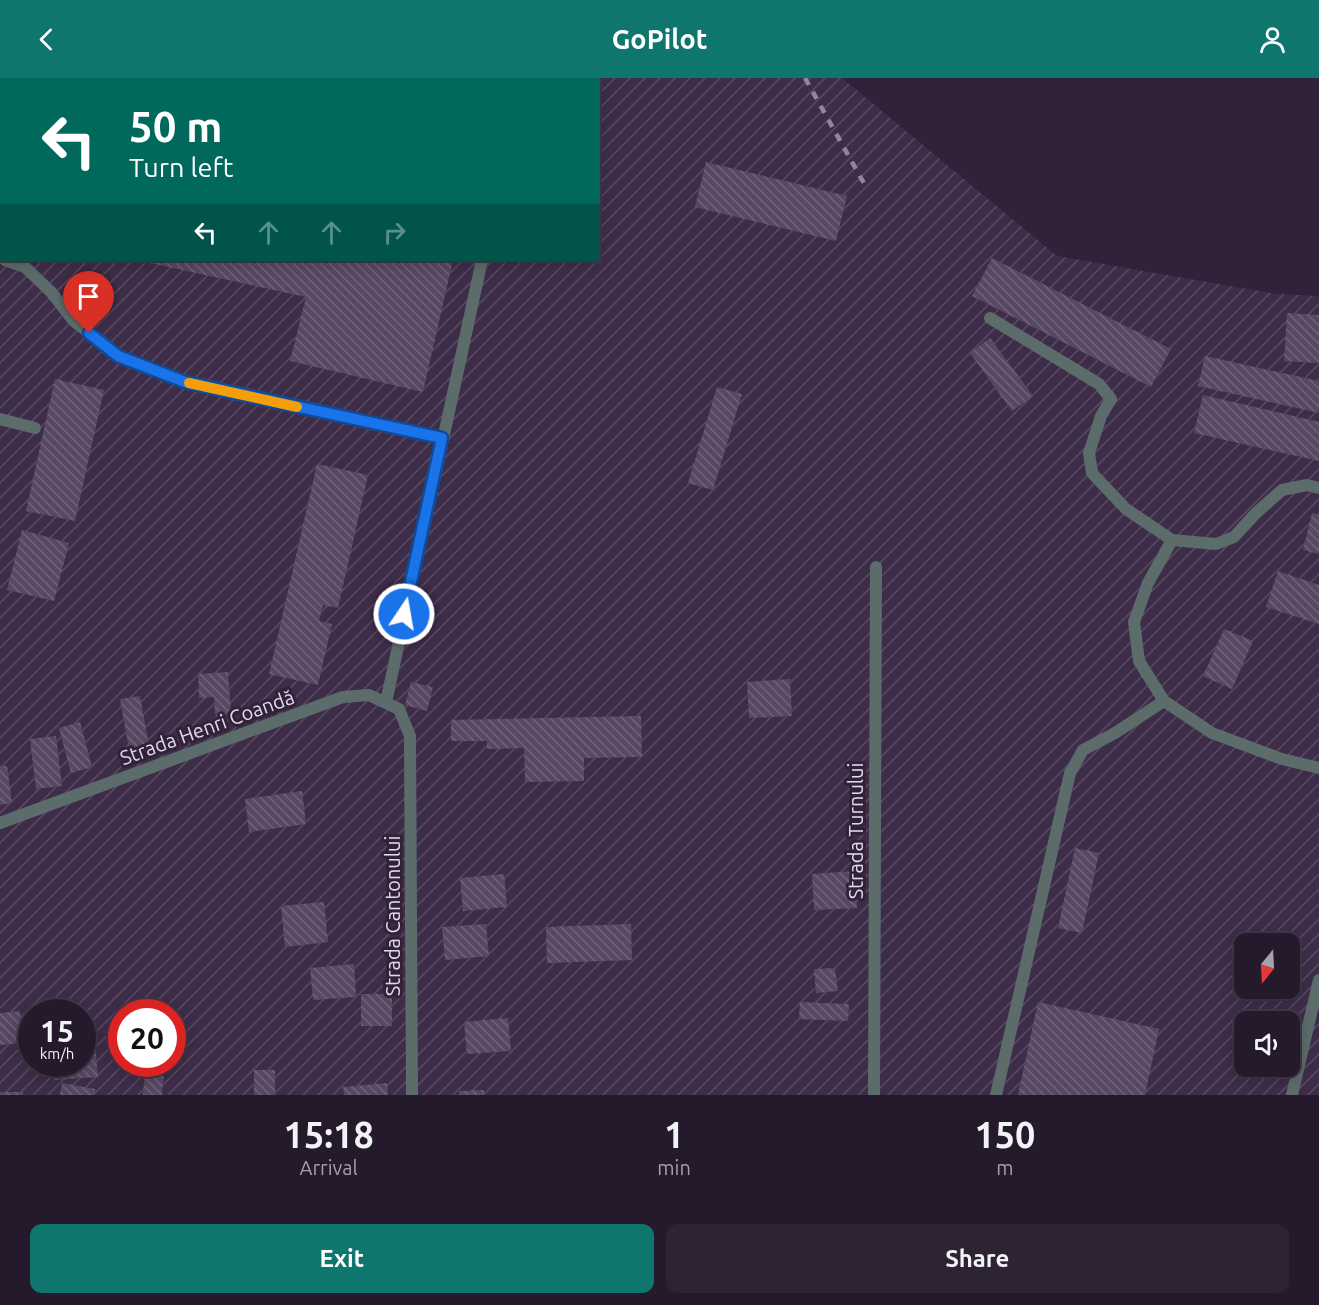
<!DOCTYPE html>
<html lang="en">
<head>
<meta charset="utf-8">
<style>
	body { margin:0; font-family:Ubuntu,sans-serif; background:#2d2333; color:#f1f3f6; height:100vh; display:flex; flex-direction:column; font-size:22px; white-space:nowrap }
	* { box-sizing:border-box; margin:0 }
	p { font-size:20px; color:#a3a1a9 }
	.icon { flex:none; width:33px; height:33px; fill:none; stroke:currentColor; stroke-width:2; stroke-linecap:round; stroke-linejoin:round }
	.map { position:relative; height:1017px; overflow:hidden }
	.panel { display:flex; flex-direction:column; background:#251a2b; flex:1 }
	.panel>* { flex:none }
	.guide { position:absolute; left:0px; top:0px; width:600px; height:183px; box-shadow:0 3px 15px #0003,0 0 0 2px #423847; background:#00695c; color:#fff; overflow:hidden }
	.needle { width:39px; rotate:198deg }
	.controls { position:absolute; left:1234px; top:855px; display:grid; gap:12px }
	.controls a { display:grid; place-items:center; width:66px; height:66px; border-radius:12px; background:#251a2b; box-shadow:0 3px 15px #0003,0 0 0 2px #423847; font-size:30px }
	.speed { position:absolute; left:18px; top:921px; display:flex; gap:12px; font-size:30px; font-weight:700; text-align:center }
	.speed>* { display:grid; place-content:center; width:78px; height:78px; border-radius:50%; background:#251a2b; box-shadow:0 3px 15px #0003,0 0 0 2px #423847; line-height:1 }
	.speed small { font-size:15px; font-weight:400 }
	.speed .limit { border:9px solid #d22; background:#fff; color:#111 }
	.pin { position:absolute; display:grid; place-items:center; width:51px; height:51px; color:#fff; margin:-62px -26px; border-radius:50% 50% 50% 0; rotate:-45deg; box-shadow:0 0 6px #0007 }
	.pin .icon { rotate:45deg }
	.me { position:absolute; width:66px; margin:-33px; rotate:12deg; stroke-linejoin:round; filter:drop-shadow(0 0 4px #0008) }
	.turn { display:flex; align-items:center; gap:21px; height:126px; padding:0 30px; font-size:27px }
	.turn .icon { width:78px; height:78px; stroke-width:2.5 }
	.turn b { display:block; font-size:42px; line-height:51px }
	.lanes { display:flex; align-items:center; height:57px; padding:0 30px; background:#0003; justify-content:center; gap:30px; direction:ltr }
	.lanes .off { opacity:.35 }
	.eta { display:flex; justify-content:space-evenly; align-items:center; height:102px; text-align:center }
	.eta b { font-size:36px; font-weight:700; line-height:42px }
	.button { display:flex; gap:12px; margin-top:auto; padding:12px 30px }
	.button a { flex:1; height:69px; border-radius:12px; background:#0f766e; color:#fff; font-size:24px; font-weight:700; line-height:69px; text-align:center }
	.button a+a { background:#2d2333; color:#f1f3f6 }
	header { display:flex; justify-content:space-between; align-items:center; height:78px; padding:0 30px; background:#0f766e; color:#fff; font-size:27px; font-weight:700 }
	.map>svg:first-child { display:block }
	.industrial { fill:url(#industrial-furrows); fill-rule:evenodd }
	.building { fill:url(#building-back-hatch) }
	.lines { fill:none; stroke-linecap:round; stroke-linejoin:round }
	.lane { stroke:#5b6c6b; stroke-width:12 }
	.street { stroke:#5b6c6b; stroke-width:12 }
	.rail { stroke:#928699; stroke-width:4.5; stroke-dasharray:8 8; stroke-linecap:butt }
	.route-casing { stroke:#114b97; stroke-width:15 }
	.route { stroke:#1a73e8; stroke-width:10 }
	.slow { stroke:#f59e0b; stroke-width:10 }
	.labels { text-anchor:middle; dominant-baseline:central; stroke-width:6; stroke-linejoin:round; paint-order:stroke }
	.street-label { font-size:20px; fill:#e3dae9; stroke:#312239 }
</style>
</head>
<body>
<header><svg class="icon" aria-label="back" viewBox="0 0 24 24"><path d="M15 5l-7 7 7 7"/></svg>GoPilot<svg class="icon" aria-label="person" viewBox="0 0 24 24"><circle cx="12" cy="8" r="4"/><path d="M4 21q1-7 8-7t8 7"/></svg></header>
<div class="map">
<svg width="1319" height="1017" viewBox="0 0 1319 1017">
	<defs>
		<pattern id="industrial-furrows" width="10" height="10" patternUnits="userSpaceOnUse" patternTransform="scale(1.5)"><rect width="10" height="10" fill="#3e2d49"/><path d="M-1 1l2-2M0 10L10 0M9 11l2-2" fill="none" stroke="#5a4b63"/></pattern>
		<pattern id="building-back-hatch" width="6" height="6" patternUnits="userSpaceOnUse" patternTransform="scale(1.5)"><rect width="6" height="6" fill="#584862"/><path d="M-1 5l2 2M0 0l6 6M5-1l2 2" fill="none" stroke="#706278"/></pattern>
	</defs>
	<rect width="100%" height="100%" fill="#312239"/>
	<path class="industrial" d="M0 0H842L1057 178 1276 216 1319 218V1017H0ZM2 2H598V182H2ZM1245 866H1290V910H1245ZM32 934H82V986H32ZM122 934H172V986H122ZM1245 944H1290V988H1245Z"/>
	<path class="building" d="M706 84 847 118 836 163 695 129Z
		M992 180 1171 271 1151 309 972 218Z
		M136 182H453L423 314 290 283 306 219Z
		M1287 235 1319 237V285L1284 283Z
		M990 260 1033 318 1012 333 970 275Z
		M1205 278 1319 303V335L1198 308Z
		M55 301 104 312 75 443 26 433Z
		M717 309 742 316 713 412 688 405Z
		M1203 317 1319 344V383L1194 355Z
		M317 386 368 397 338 530 323 527 319 543 332 546 318 607 269 596Z
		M1312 435 1319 437V476L1303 472Z
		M22 452 69 465 54 523 7 512Z
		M1278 493 1319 507V546L1266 529Z
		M1224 551 1253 563 1232 611 1203 598Z
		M228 594 231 636 215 637 214 619 199 620 198 596Z
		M790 601 792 638 749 640 747 604Z
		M411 604 433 609 427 633 405 627Z
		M140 618 150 673 130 677 120 621Z
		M641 638 642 679 584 680V703L525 704 524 670 487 671V663H451V642Z
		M80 644 92 689 71 695 59 650Z
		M56 658 62 708 36 711 30 661Z
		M0 688H7L12 725 0 727Z
		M302 713 306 746 249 754 245 721Z
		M1075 770 1099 775 1082 855 1058 850Z
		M855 793 857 830 814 832 812 796Z
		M504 796 507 829 463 833 460 800Z
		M324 824 328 864 285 869 281 828Z
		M486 846 489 878 445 882 442 849Z
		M631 846 632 882 547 885 546 849Z
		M354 886 356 919 313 922 310 890Z
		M835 890 838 913 816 915 814 891Z
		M361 916H392V948H361Z
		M800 924 849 926 848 943 799 941Z
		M1038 924 1159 951 1145 1017H1018Z
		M20 933 23 965 0 967V935Z
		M508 940 511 973 467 976 464 944Z
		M95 966 98 999 54 1002 52 986H82V967Z
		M145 992 164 993 162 1017H143Z
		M254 992H275V1017H254Z
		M62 1005 95 1011 94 1017H60Z
		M387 1005 388 1017H344L343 1009Z
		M484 1012V1017H459V1013Z
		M0 1014H23V1017H0Z"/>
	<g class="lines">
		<path class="lane" d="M146 0 152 2
			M0 76H2
			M5 182 25 189 51 214 74 243 118 278 185 304 442 360
			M990 240 1099 306 1111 321 1101 338 1089 375 1092 395 1126 431 1172 462 1216 466 1234 459 1255 436 1282 412 1307 407 1319 410
			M0 341 35 350
			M1172 462 1148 505 1134 544 1139 583 1164 623 1212 655 1282 681 1319 690
			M386 624 482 182
			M996 1017 1070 695 1083 672 1115 655 1164 623
			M1292 1017 1319 902"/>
		<path class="street" d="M0 745 343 619 369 617 399 631 410 658 412 1017
			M874 1017 876 489"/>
		<path class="rail" d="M805 0 866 109"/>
	</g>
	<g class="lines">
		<defs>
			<path id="route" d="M89 255 118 278 185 304 442 360 404 536"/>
		</defs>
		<use href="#route" class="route-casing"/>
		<use href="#route" class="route"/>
		<path class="slow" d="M189 305 297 329"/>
	</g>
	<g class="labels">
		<g class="street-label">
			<text transform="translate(207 649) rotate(-20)">Strada Henri Coandă</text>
			<text transform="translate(855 753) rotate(-90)">Strada Turnului</text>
			<text transform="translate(392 838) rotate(-90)">Strada Cantonului</text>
		</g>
	</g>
</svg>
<div class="controls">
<a><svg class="needle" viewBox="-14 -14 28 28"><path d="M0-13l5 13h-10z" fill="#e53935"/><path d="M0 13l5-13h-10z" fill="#a3a1a9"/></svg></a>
<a><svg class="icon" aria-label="sound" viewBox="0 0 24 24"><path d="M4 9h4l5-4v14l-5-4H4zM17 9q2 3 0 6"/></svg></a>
</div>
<div class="speed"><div>15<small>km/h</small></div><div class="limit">20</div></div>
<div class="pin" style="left:89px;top:255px;background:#d93025"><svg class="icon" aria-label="arrive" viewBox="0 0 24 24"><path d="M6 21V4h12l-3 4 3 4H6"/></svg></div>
<svg class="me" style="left:404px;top:536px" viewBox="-20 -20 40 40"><circle r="17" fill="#1a73e8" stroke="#fff" stroke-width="3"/><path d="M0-11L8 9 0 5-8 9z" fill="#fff"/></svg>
<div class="guide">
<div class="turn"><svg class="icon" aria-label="left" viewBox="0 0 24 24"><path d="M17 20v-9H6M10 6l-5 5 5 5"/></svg><div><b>50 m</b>Turn left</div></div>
<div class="lanes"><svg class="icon" aria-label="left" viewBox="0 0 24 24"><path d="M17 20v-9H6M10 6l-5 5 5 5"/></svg><svg class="icon off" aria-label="ahead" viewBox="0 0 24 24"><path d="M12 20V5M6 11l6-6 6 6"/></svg><svg class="icon off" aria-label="ahead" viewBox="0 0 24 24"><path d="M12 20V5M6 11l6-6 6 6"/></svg><svg class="icon off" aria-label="right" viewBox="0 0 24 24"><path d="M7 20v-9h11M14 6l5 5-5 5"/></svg></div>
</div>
</div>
<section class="panel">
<div class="eta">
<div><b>15:18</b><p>Arrival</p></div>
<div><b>1</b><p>min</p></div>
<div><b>150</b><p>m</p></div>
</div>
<div class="button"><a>Exit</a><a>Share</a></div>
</section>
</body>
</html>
